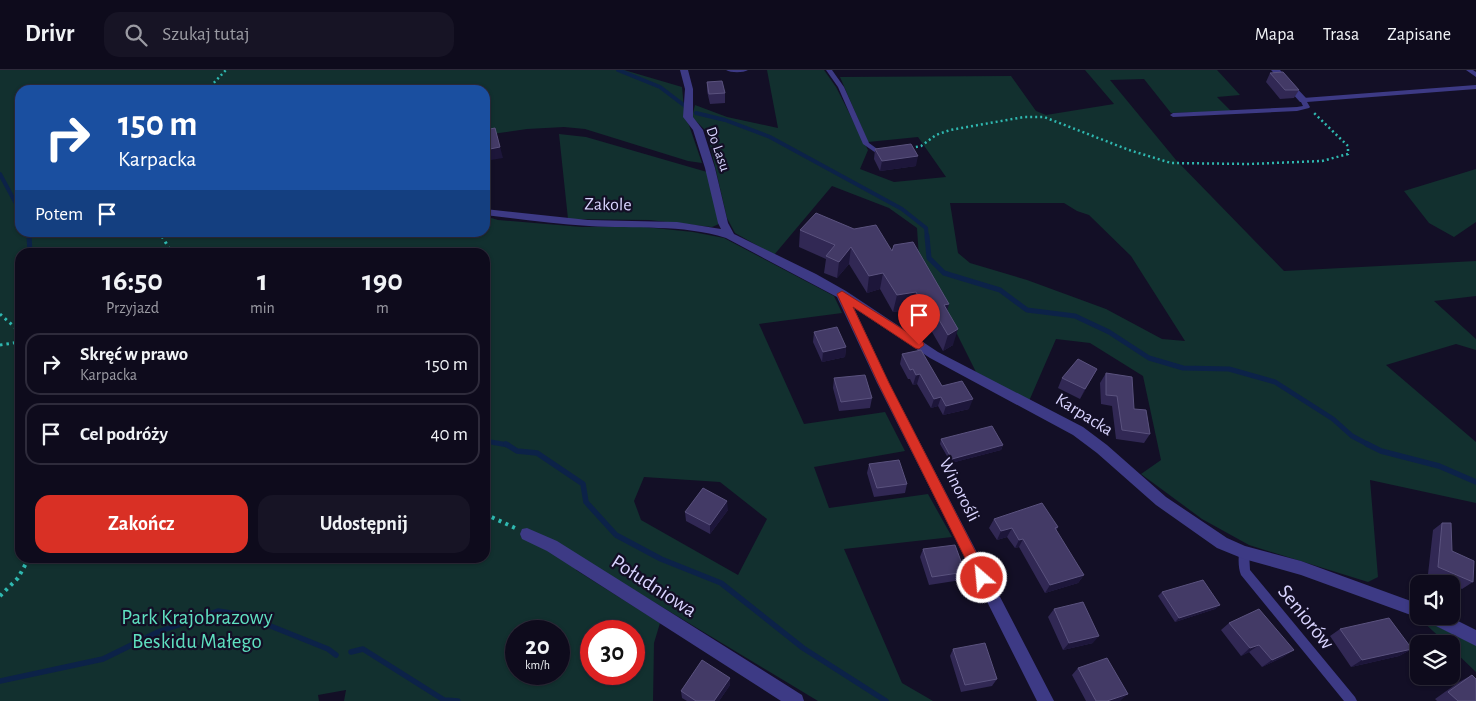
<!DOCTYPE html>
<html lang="pl">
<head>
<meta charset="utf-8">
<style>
	body { margin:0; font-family:"Alegreya Sans",sans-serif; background:#171425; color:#f1f3f6; height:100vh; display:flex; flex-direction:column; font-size:19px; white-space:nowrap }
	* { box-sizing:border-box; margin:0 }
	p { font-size:16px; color:#9b9ba3 }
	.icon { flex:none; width:28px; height:28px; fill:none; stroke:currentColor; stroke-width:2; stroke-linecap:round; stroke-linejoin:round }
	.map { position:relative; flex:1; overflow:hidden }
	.panel { position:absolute; left:15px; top:178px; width:475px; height:315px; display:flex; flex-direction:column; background:#0e0b1c; border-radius:15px; box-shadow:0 1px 4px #0004,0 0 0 1px #2e2b3b }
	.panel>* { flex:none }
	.guide { position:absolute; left:15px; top:15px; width:475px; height:152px; border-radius:15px; box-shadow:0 1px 4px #0004,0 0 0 1px #2e2b3b; background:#1a4fa0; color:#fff; overflow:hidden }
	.tools { position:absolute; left:1410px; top:505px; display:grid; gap:10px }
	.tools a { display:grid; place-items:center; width:50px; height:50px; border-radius:10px; background:#0e0b1c; box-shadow:0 1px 4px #0004,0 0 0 1px #2e2b3b; font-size:25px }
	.speed { position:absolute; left:505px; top:550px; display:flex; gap:10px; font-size:25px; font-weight:700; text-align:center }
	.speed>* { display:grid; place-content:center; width:65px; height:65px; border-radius:50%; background:#0e0b1c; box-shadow:0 1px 4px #0004,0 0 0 1px #2e2b3b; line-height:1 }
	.speed small { font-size:12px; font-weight:400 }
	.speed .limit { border:8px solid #d22; background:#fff; color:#111 }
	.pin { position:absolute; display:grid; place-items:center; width:42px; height:42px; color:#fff; margin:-51px -21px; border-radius:50% 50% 50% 0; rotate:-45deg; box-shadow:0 0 5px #0007 }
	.pin .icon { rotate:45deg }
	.me { position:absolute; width:55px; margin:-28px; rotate:333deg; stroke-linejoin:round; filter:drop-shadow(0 0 4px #0008) }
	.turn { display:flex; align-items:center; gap:18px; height:105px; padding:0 20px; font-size:22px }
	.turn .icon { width:65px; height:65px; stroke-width:2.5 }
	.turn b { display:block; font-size:35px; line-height:42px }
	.then { display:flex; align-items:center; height:48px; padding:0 20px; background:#0003; gap:10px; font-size:19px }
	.eta { display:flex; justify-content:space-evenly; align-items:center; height:85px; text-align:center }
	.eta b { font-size:30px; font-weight:700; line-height:35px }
	.cta { display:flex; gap:10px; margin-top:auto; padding:10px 20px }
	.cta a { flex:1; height:58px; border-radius:15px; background:#d93025; color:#fff; font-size:20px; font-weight:700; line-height:58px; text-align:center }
	.cta a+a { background:#171425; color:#f1f3f6 }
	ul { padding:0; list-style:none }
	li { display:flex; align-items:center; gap:15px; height:62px; margin:0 10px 8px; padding:0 10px; border:2px solid #2e2b3b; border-radius:15px }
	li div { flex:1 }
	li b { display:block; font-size:19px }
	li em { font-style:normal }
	header { display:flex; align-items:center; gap:30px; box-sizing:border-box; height:70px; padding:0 25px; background:#0e0b1c; border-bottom:1px solid #2e2b3b }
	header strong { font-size:24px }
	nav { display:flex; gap:28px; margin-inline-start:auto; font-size:18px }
	.search { width:350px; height:45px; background:#171425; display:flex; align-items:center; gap:12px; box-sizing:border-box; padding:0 18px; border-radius:15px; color:#9b9ba3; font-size:19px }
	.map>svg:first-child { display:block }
	.green { fill:#12302f; fill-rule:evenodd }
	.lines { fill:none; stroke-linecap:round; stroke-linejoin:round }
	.stream-far2 { stroke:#0c2248; stroke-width:4 }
	.stream-far1 { stroke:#0c2248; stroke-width:5 }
	.stream { stroke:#0c2248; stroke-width:5.5 }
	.path-far2 { stroke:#2fb8b0; stroke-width:2.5; stroke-dasharray:2 3; stroke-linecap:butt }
	.path-far1 { stroke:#2fb8b0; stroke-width:3; stroke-dasharray:2.5 4; stroke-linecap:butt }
	.path { stroke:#2fb8b0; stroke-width:4; stroke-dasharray:3 4.5; stroke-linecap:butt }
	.service { fill:#3d3a85; fill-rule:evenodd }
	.minor { fill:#3d3a85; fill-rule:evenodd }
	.wall { fill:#312854 }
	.shaded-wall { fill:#1d163a }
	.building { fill:#433a66; stroke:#5a527e }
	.route { fill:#d93025; stroke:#8d1f18 }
	.labels { text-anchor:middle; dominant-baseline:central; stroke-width:4.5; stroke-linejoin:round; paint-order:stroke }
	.far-street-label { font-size:15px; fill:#d9d4ff; stroke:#130f26 }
	.street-label { font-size:18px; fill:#d9d4ff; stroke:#130f26 }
	.near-street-label { font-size:21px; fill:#d9d4ff; stroke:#130f26 }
	.near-park-label { font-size:21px; fill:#5fe0c0; stroke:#130f26 }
</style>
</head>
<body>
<header>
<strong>Drivr</strong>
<div class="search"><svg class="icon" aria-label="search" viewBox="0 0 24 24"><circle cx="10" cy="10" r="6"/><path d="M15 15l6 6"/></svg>Szukaj tutaj</div>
<nav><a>Mapa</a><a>Trasa</a><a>Zapisane</a></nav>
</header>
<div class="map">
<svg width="1476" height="631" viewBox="0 0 1476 631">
	<rect width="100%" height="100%" fill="#130f26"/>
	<path class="green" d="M0 0H624L682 17 685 49 689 55 702 93 688 91 585 59 564 57 527 59 485 65V20H20V162H485V146L498 150 582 157 635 156 693 162 724 168 834 226 842 243 759 254 804 354 885 342 905 381 814 397 829 438 928 424 952 467 844 479 902 613 933 631H818L581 488 576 500 660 553 654 573 653 631H344L346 620 318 625 319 631H0ZM20 182H485V488H20ZM644 407 720 412 767 449 738 505 641 450 634 431ZM516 561H559V604H516ZM591 561H634V604H591Z
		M767 0H824L836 17 868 80 860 99 894 112 946 107 918 67 868 72 840 7 1011 6 1036 41 1046 45 1114 34 1085 0H1217L1240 25 1217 27 1231 41 1171 43 1144 9 1110 10 1176 90 1284 201 1476 191V226L1434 231 1476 269V280L1456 274 1386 295 1476 372V433L1370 410 1378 507 1368 512 1249 475 1202 449 1141 404 1161 390 1143 306 1090 273 1056 269 1029 331 976 302 919 188 917 158 889 138 832 116 774 185 735 163 727 148 707 62 692 47 695 35 727 47 778 58ZM950 133H1064L1077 141 1089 145 1131 186 1185 271 1162 269 1106 239 1027 210 970 193 958 183Z
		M559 64 586 67 707 102 719 154 712 157 649 150 568 149Z
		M1476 99V152L1454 167 1429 153 1404 121Z
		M1419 548 1476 574V602L1451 578V574H1447Z"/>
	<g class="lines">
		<path class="stream-far2" d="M618 0 660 17 685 36
			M696 43 725 50 770 67 902 139 926 158 927 168
			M0 104 20 141
			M29 162V168"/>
		<path class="stream-far1" d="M29 166 30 182
			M927 166 929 188 944 203 1000 220 1027 240 1075 246 1109 262 1149 288 1183 298 1229 299 1275 312 1333 349 1352 366 1369 375
			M485 371 508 375"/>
		<path class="stream" d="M506 374 517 381 537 383 583 414 586 432 616 465 661 489 721 513 803 578 886 631
			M1367 374 1381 381 1439 396 1476 412
			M351 582 363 579 444 630 458 631
			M0 611 103 589 158 562 218 541 243 545 328 579 336 585"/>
		<path class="path-far2" d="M207 20 226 0
			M911 78 921 76 936 65 950 60 1024 47H1044L1129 80 1171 93 1249 94 1322 91 1348 84V76L1313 42
			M160 162 163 168"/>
		<path class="path-far1" d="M162 166 171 182
			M0 244 20 262
			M0 275 20 272"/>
		<path class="path" d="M485 444 515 458
			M0 526 18 508 29 488"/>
		<path class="service" d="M726 0H748C743 3 731 3 726 0Z
			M826 0H832L844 17 869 73 880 81V83H876L863 74 838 17Z
			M1466 0H1473L1476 2V7Z
			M1476 15V19L1307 32 1310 37 1309 38 1297 41 1173 47 1170 45 1173 43 1297 37 1303 36 1300 30 1303 28Z
			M1244 477 1248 479 1249 482 1250 500 1355 627 1357 631H1344L1241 505C1238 498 1238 486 1240 479Z"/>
		<path class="minor" d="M680 0H688L693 19V47L703 60 715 98 728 153 734 164 816 204 846 221 938 282 1083 357 1107 375 1166 427 1227 468 1245 476 1301 491 1419 534V546H1448L1476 560V576L1426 551 1424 546 1419 548 1301 505 1244 489 1217 478 1156 435 1097 383 1073 365 930 288 854 238 889 313 1054 631H1037L877 313 837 227 726 168C682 154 635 159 589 156 554 154 519 149 485 145V139L588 150 677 152 721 159 718 153 705 98 693 60 683 47 685 19Z
			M1271 0H1280L1306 28V32H1300Z
			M527 458 557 471 802 625 804 631H781L547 481 522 469 520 464 522 459Z"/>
	</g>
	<path class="wall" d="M1270 3 1299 20 1294 28 1280 29 1266 12Z
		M707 12 725 23V33L710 34 707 21Z
		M875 79 916 96 880 101 874 89Z
		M800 160 892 181 947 241 953 275 943 281 928 255H920L912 239 893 242 880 219 867 223 849 194 837 208 824 203 826 189 799 177Z
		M814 262 846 277 845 287 822 292 813 272Z
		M902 284 942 316 969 339 943 345 938 336 931 338 917 314 913 315 910 309H908L900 294Z
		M1097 299 1080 329 1058 318 1062 308Z
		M1106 303 1134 339 1150 364 1144 373 1116 369 1112 336 1101 334 1100 313Z
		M834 308 872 328 870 338 839 341 833 318Z
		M941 369 1003 375 1001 380 951 393 940 374Z
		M869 394 907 414 905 423 874 427 867 403Z
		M728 440 710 464 686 451 685 442Z
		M994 449 1058 457 1056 461 1084 505 1078 513 1045 523 1019 477 1015 478 1007 467 997 470 989 458Z
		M1442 453 1452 481 1473 512 1462 519 1428 504 1433 460Z
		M923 479 965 502 961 510 929 515 920 487Z
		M1162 522 1220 535 1215 539 1175 552 1158 526Z
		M1054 539 1093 573 1063 580 1048 547Z
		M1229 553 1294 580 1283 587 1262 597 1249 582 1241 586 1221 560Z
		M1340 559 1412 579 1399 586 1351 597 1330 566Z
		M953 579 997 609 992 616 961 622 950 586Z
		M1078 598 1120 631H1086L1072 605Z
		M1472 605 1476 631H1437L1435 629 1459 612Z
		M730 615 719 631H687L682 628 681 621Z"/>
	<path class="shaded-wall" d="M495 58 503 88 485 91V80Z
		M918 86 916 96 880 101 882 91Z
		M851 177 849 194 837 208 839 192Z
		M883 203 880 219 867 223 869 206Z
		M916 222 912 239 893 242 897 225Z
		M949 234 945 250 944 235Z
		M958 259 953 275 943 281 948 265Z
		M846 277 845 287 822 292 823 282Z
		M1097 299 1092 308 1080 329 1085 319Z
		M920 304 917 314 913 315 916 305Z
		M941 327 938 336 931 338 934 329Z
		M973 329 969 339 943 345 946 336Z
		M1003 375 1001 380 951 393 952 389Z
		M727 431 728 440 710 464V455Z
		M1012 458 1007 467 997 470 1001 461Z
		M1023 469 1019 477 1015 478 1019 470Z
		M1084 505 1078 513 1045 523 1050 515Z
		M1220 535 1215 539 1175 552 1179 548Z
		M1099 566 1093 573 1063 580 1069 573Z
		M1259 575 1249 582 1241 586 1250 578Z
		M1412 579 1399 586 1351 597 1362 590Z
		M1294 580 1283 587 1262 597 1272 590Z
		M730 608V615L719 631H714Z
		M1128 624 1120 631H1107Z"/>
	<path class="building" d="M1283 2 1299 20H1285L1270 3Z
		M722 11 725 23 709 24 707 12Z
		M495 58 500 77 485 80V60Z
		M911 74 918 86 882 91 875 79Z
		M816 143 854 159 876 155 892 181 894 175 913 172 949 234 944 235 958 259 948 265 932 238 925 239 916 222 897 225 883 203 869 206 851 177 839 192 826 186 835 175 800 160Z
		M837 257 846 277 823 282 814 262Z
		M921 280 942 316 962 311 973 329 946 336 941 327 934 329 920 304 916 305 913 299 910 300 902 284Z
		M1078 289 1097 299 1085 319 1062 308Z
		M1106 303 1132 307 1134 339 1146 340 1150 364 1122 360 1117 326 1106 325Z
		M865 305 872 328 841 332 834 308Z
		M992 356 1003 375 952 389 941 369Z
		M899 390 907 414 877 418 869 394Z
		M703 418 727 431 710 455 685 442Z
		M1042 433 1058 457 1055 458 1084 505 1050 515 1023 469 1019 470 1012 458 1001 461 994 449Z
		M1442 453H1451L1452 481 1474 491 1473 512 1438 497Z
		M955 475 965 502 932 507 923 479Z
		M1203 510 1220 535 1179 548 1162 522Z
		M1083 532 1099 566 1069 573 1054 539Z
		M1259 539 1294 580 1272 590 1259 575 1250 578 1229 553Z
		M1389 548 1412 579 1362 590 1340 559Z
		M985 573 997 609 965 615 953 579Z
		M1107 588 1128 624 1107 631H1096L1078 598Z
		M702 590 730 608 714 631H696L681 621Z
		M1472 605 1476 609V631H1458L1448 622Z"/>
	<path class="route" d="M842 221 923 272 924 275 919 279 915 278 853 237 889 313 987 504 989 508 987 512 982 514 977 512 878 313 837 224Z"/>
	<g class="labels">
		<g class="far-street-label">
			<text transform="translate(718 79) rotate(71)">Do Lasu</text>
		</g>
		<g class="street-label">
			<text transform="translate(608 135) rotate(1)">Zakole</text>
			<text transform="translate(1084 345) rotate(32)">Karpacka</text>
			<text transform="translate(959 420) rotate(63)">Winorośli</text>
		</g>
		<g class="near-street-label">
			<text transform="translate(654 516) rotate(33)">Południowa</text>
			<text transform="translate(1306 547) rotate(51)">Seniorów</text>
		</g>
		<g class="near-park-label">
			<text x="197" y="547">Park Krajobrazowy<tspan x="197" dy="24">Beskidu Małego</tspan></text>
		</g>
	</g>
</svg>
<div class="tools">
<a><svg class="icon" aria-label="sound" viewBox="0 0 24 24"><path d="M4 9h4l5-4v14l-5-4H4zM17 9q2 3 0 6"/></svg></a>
<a><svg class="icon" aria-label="layers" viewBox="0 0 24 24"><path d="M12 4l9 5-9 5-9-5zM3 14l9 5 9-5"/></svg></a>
</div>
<div class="speed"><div>20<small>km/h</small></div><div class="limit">30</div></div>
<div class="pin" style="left:919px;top:275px;background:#d93025"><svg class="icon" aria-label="arrive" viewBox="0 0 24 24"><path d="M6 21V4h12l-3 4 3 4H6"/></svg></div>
<svg class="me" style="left:982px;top:508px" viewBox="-20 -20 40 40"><circle r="17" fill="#d93025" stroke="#fff" stroke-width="3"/><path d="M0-11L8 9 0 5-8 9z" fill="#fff"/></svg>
<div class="guide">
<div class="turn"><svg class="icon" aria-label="right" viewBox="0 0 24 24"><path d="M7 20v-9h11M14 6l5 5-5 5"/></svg><div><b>150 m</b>Karpacka</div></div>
<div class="then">Potem<svg class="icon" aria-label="arrive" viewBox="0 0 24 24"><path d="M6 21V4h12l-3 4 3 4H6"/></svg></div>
</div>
<section class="panel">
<div class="eta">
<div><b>16:50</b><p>Przyjazd</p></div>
<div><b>1</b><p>min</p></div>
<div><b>190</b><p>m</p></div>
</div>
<ul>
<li><svg class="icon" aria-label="right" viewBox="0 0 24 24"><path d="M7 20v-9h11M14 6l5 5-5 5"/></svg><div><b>Skręć w prawo</b><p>Karpacka</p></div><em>150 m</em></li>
<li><svg class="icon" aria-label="arrive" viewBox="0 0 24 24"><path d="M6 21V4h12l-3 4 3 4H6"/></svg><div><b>Cel podróży</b></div><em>40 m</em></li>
</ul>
<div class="cta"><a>Zakończ</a><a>Udostępnij</a></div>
</section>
</div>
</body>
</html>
